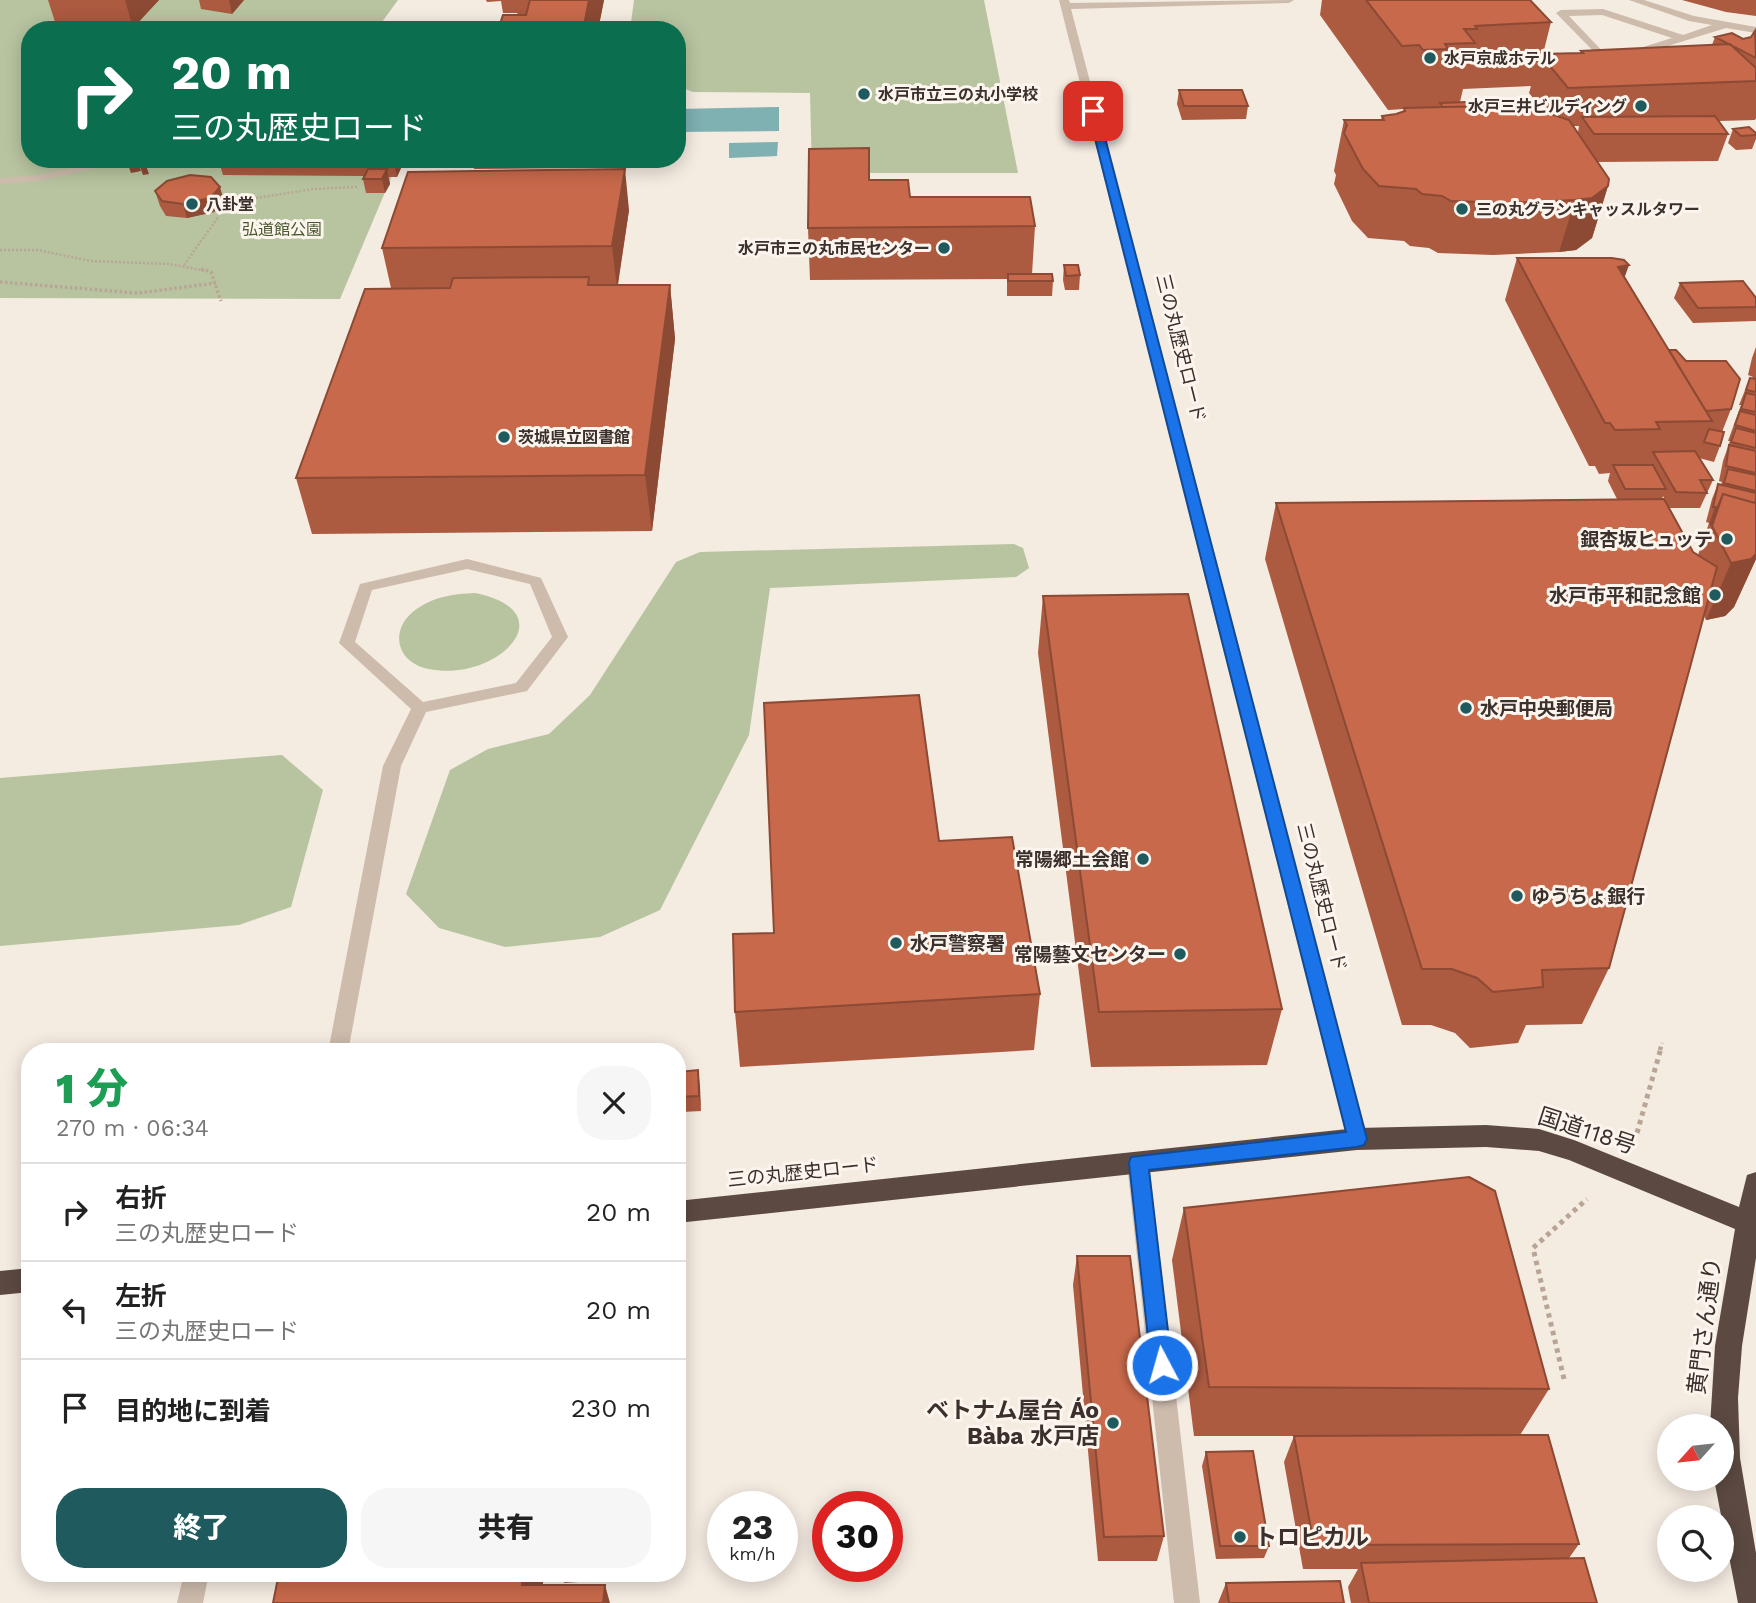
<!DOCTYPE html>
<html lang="ja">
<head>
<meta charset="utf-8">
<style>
	body { margin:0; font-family:"Work Sans","Noto Sans JP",sans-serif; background:#f6f6f6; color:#222; height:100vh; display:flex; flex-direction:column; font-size:26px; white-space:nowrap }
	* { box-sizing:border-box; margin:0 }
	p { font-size:23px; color:#767676 }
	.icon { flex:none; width:38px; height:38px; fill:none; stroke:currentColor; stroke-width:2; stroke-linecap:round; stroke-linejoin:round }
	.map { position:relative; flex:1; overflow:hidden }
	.panel { position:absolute; left:21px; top:1043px; width:665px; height:539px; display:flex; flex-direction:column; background:#fff; border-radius:28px; box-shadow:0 4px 18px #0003 }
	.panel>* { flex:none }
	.top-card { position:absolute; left:21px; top:21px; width:665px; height:147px; border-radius:28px; box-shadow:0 4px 18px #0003; background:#0b6e4f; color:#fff; overflow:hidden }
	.needle { width:46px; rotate:243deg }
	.controls { position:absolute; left:1657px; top:1414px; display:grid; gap:14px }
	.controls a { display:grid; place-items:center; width:77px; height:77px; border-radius:50%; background:#fff; box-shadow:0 4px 18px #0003; font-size:35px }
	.speed { position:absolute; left:707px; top:1491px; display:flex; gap:14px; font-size:35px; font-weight:700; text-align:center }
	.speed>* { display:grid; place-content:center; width:91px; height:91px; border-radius:50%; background:#fff; box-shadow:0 4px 18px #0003; line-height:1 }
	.speed small { font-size:18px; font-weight:400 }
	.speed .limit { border:10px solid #d22; background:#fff; color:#111 }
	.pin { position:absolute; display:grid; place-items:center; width:60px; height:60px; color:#fff; margin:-30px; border-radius:14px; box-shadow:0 4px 10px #0006 }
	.me { position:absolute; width:77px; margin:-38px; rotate:354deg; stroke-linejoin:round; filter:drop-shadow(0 0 5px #0008) }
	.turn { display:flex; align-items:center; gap:24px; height:147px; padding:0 35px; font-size:32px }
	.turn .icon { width:91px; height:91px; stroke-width:2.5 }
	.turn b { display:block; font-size:49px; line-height:60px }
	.round { display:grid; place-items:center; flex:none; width:74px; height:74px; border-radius:28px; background:#f6f6f6 }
	.head { display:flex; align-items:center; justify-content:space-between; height:119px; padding:0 35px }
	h1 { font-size:42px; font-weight:800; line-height:52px; color:#1e9e55 }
	.primary-button { display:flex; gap:14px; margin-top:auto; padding:14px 35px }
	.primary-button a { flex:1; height:80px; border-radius:28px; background:#1f5a5e; color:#fff; font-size:28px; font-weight:800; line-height:80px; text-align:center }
	.primary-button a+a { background:#f6f6f6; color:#222 }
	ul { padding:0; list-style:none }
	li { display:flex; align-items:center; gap:21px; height:98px; padding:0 35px; border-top:2px solid #e0e0e0 }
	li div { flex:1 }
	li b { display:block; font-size:26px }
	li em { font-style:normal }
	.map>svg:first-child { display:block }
	.green { fill:#b8c4a0 }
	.water { fill:#7fb0b2 }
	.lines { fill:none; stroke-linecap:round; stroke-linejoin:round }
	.path-far3 { stroke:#b9a596; stroke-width:2.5; stroke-dasharray:2 2; stroke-linecap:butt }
	.path-far2 { stroke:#b9a596; stroke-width:3.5; stroke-dasharray:2.5 2.5; stroke-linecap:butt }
	.path-far1 { stroke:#b9a596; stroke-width:4.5; stroke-dasharray:3.5 3.5; stroke-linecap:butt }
	.path { stroke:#b9a596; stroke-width:5; stroke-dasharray:4.5 4.5; stroke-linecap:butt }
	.minor { fill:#cdbbac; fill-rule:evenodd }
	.highway { fill:#5c4a42; fill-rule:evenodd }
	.wall { fill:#ac5a40; fill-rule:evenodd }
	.shaded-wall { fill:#8c4a34 }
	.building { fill:#c8694b; stroke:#8c4a34; stroke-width:2 }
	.route { fill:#1a73e8; stroke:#114b97; stroke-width:2 }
	.poi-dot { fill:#1f5a5e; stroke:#fbf5ee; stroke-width:2.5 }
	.labels { text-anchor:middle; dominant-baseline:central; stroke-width:6; stroke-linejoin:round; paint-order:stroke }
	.far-poi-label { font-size:16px; font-weight:bold; fill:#3b302b; stroke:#fbf5ee; text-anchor:start }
	.far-park-label { font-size:16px; fill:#4a5a2e; stroke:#fbf5ee }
	.street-label { font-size:19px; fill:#3b302b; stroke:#fbf5ee }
	.poi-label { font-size:19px; font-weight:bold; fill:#3b302b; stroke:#fbf5ee; text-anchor:end }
	.near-street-label { font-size:23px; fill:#3b302b; stroke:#fbf5ee }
	.near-poi-label { font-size:23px; font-weight:bold; fill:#3b302b; stroke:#fbf5ee; text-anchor:end }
</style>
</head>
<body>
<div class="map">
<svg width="1756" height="1603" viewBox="0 0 1756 1603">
	<rect width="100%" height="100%" fill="#f4ebe1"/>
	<path class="green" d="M0 0H398L382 22 458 23 455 30H30V159H399L340 299 0 298Z
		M634 0H984L1018 173H812L810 93 693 92 677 86V30H630Z
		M1014 544 1023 548 1029 568 1016 577 770 588 749 735 660 910 600 937 505 947 439 928 406 894 450 770 488 749 549 734 590 695 676 562 700 552Z
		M475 593C568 612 496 683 429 669 394 662 389 627 418 608 436 596 454 594 475 593Z
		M282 755 323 790 291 907 239 925 0 946V778Z"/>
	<path class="water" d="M779 107V131L677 132V109Z
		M778 142 777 156 729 158V143Z"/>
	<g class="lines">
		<path class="path-far3" d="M244 200 313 189 357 187
			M0 250H37L91 261 169 264 207 271
			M184 265 219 216"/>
		<path class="path-far2" d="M201 269 211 272 221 301
			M0 282 138 293 216 283"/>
		<path class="path-far1" d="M1660 1050 1662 1043"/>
		<path class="path" d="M1637 1133 1661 1048
			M1564 1379 1533 1248 1587 1199"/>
		<path class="minor" d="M1059 0H1069L1070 3 1294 0 1289 3 1071 9 1367 1139 1364 1145 1357 1148 1350 1145 1347 1139Z
			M1629 0H1644L1694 16 1756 27V33L1726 28 1629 58 1603 61 1556 13 1561 10 1603 9 1683 35 1712 25 1689 21ZM1602 15 1672 38 1624 53 1606 55 1569 16Z
			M115 159H138L39 181 0 184V178L39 175Z
			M467 559 541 578 568 637 527 691 426 712 401 766 348 1052H328L383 766 411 709 339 643 360 584ZM467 569 530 584 552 637 516 683 423 702 355 642 372 590Z
			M1138 1154 1145 1157 1149 1163 1200 1603H1174L1127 1163 1131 1157Z
			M184 1573H209L203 1603H177Z"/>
		<path class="highway" d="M1486 1125 1539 1129 1574 1140 1739 1207 1747 1175 1756 1172V1258L1742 1346 1738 1398 1740 1458 1756 1553V1603H1738L1714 1479H1722V1426H1710L1715 1346 1735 1229 1569 1160 1539 1151 1486 1147 1357 1150 677 1223V1201L1357 1128Z
			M30 1268V1292L0 1295V1271Z"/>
	</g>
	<path class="wall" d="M48 0H159L133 28 71 26 70 22H55Z
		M199 0H244L232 14 201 9Z
		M486 0H604L598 30 518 15 517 13H503L501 1 487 2Z
		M1322 0H1530L1551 22 1543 54 1580 53 1581 51 1712 45 1715 37 1743 39 1751 37 1756 31V118L1755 120 1719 121 1728 134 1718 161 1598 162 1608 186 1592 238 1576 250 1559 252 1493 255 1438 253 1429 248 1410 246 1404 241 1368 238 1352 221 1334 184 1336 175 1334 171 1344 120H1381L1382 116 1396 114 1403 111 1404 109 1388 110 1320 15ZM1531 86 1529 93 1545 112 1503 101 1502 106 1460 102 1463 89ZM1574 126H1579L1578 132Z
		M1682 0H1756V16L1726 12Z
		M1179 90 1248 106 1246 119 1182 120 1177 104Z
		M1733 129 1756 133V139L1752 149 1736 150 1728 143Z
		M218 159H405L397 177H388L390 184 385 193H366L363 179 364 176 223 175Z
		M473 159H587L586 168 474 169Z
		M869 180 910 197 1035 226 1032 274 1053 281 1052 296H1007V279L810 280 808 228Z
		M155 191 224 201 214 212 187 218 166 216 160 206Z
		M629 210 618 285H670L675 339 652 531 312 534 296 478 391 288 382 248Z
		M1517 258 1625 277 1669 350 1686 361 1731 409 1722 432 1720 446 1714 462 1699 458 1713 480 1700 508H1669L1663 496 1662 499 1693 552 1698 555 1709 523 1706 522 1712 499 1718 484 1721 485 1722 482 1719 481 1723 461 1730 441H1728L1741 405H1739L1750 378H1752L1753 377 1748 375 1752 358 1756 347V559L1734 607 1725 616 1706 620 1704 616 1609 968 1582 1024 1526 1025 1518 1043 1470 1048 1455 1033 1431 1025H1402L1265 559 1276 503 1617 499 1608 481 1610 473 1599 474 1595 466H1589L1505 300Z
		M1064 265 1080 275 1079 290H1065L1063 280Z
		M1680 283 1756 298V321L1693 323 1674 298Z
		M1043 596 1282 1009 1267 1065 1091 1067 1038 653Z
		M939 841 1040 994 1034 1050 740 1067 735 1012 774 933Z
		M698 1070 701 1111 682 1112 679 1097Z
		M1184 1208 1549 1389 1520 1435 1579 1544 1569 1558 1597 1603H1351L1348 1587 1358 1569H1303L1284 1462 1294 1436H1304H1194L1172 1260Z
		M1077 1256 1164 1536 1157 1561H1098L1073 1285Z
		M1206 1452 1269 1546 1264 1558 1216 1559 1202 1466Z
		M561 1573H594V1581L564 1583Z
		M1226 1583 1344 1603H1218Z"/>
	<path class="shaded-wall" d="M125 0H159L133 28Z
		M229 0H244L232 14Z
		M589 0H604L598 30H583Z
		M126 159H137L141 171 131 173Z
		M393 159H405L397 177Z
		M144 160 149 174 143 175 138 161Z
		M387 169 390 184 385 193 382 179Z
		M625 169 629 210 617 288 612 246Z
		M1608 186 1592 238 1576 250 1559 252 1575 200Z
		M220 187 224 201 214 212 187 218 183 204Z
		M1629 265 1614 307 1618 267Z
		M670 285 675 339 652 531 645 475Z
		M1756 554V559L1734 607 1725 616 1706 620 1731 563Z
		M698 1070 700 1086 701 1111 699 1096Z
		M523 1573H544L541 1603 522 1585Z
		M605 1585 610 1603H603Z"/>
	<path class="building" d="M530 0H589L583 30H498L503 15H526Z
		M1366 0H1530L1551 22 1475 26 1477 29H1464L1475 43 1445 44 1448 49 1423 50 1419 45 1402 46Z
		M1755 31 1756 58 1715 37 1732 33 1743 39 1751 37Z
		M1730 44 1756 68V81L1568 88 1540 54 1583 53 1581 51Z
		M1179 90H1242L1248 106H1184Z
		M1529 99 1539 110 1523 105 1507 106 1503 101Z
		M1496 101 1500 106 1443 107 1440 103Z
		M1523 105 1569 120 1609 179 1608 186 1592 198 1575 200 1508 203 1451 201 1442 196 1422 194 1416 189 1379 186 1363 169 1344 133 1347 125 1344 120H1384L1382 116 1396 114 1405 111 1404 108Z
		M1715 116 1728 134H1594L1582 117Z
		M1749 127 1756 133V135L1741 136 1733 129Z
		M869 148V180H908L910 197H1030L1035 226 808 228 809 149Z
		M368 169H387L382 179H363Z
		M625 169 612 246 382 248 408 172Z
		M190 175 211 177 220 187 210 198 183 204 162 201 155 191 167 181Z
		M1517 258H1612L1624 260 1629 265 1618 267 1712 421 1656 422 1660 429 1615 430 1610 423H1605Z
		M1064 265H1078L1080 275 1066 276Z
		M1008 274H1052L1053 281H1008Z
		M589 277 588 285H670L645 475 296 478 365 289 450 288 453 278Z
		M1743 281 1756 298V307L1698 308 1680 283Z
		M1669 350H1676L1686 361H1726L1740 379 1731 409 1706 411Z
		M1750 378 1756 379V392L1746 390Z
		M1746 393 1756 395V412L1741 409Z
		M1740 411 1756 415V431L1735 425Z
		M1736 428 1756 433V448L1731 442Z
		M1709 429 1724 432 1720 446 1704 442Z
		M1729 445 1756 451V473L1726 466Z
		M1695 451 1713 480H1700L1707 493 1676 492 1653 452Z
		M1613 465H1653L1666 489H1625Z
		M1728 469 1756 475V491L1724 483Z
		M1718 484 1756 493V500L1755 503 1723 494 1710 525 1716 507H1713Z
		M1723 494 1755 503 1756 500V554L1751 559 1731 563 1712 526Z
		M1664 499 1693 552 1717 567 1609 968 1542 970 1543 987 1493 992 1477 978 1452 969H1422L1276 503Z
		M1188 594 1282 1009 1099 1012 1043 596Z
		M919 695 939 841 1012 837 1040 994 735 1012 733 934 774 933 764 703Z
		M698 1070 699 1096 679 1097V1072Z
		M1469 1177 1495 1191 1549 1389 1209 1387 1184 1208Z
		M1077 1256H1130L1164 1536 1104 1537Z
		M1548 1435 1579 1544 1314 1545 1294 1436Z
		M1253 1451 1269 1546H1220L1206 1452Z
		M1584 1558 1597 1603H1369L1361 1563Z
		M279 1573H523L522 1585H605L603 1603H273Z
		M1340 1581 1344 1603H1229L1226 1583Z"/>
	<path class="route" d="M1093 108 1098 111 1367 1139 1364 1145 1357 1147 1149 1170 1172 1365 1169 1372 1162 1375 1154 1372 1151 1365 1129 1163 1131 1157 1346 1132 1088 111Z"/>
	<g class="poi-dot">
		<circle cx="1430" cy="58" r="7"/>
		<circle cx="864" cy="94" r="7"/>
		<circle cx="1641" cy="106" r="7"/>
		<circle cx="192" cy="204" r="7"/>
		<circle cx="1462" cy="209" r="7"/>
		<circle cx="944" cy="248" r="7"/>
		<circle cx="504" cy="437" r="7"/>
		<circle cx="1727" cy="539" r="7"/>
		<circle cx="1715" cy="595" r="7"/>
		<circle cx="1466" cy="708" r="7"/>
		<circle cx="1143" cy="859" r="7"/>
		<circle cx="1517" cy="896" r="7"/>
		<circle cx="896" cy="943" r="7"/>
		<circle cx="1180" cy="954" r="7"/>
		<circle cx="1113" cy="1423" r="7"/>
		<circle cx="1240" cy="1537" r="7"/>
	</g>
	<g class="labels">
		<g class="far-poi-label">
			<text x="1444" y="58">水戸京成ホテル</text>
			<text x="878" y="94">水戸市立三の丸小学校</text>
			<text x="1627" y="106" text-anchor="end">水戸三井ビルディング</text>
			<text x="206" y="204">八卦堂</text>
			<text x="1476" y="209">三の丸グランキャッスルタワー</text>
			<text x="930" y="248" text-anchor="end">水戸市三の丸市民センター</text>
			<text x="518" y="437">茨城県立図書館</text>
		</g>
		<g class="far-park-label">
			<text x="282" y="229">弘道館公園</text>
		</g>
		<g class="street-label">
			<text transform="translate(1181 348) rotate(76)">三の丸歴史ロード</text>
			<text transform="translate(1322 897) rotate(76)">三の丸歴史ロード</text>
			<text transform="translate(803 1172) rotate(-6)">三の丸歴史ロード</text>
		</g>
		<g class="poi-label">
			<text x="1713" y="539">銀杏坂ヒュッテ</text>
			<text x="1701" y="595">水戸市平和記念館</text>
			<text x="1480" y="708" text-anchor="start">水戸中央郵便局</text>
			<text x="1129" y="859">常陽郷土会館</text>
			<text x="1531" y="896" text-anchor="start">ゆうちょ銀行</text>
			<text x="910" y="943" text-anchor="start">水戸警察署</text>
			<text x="1166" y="954">常陽藝文センター</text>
		</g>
		<g class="near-street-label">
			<text transform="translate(1587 1131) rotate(18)">国道118号</text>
			<text transform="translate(1705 1326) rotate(-83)">黄門さん通り</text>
		</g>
		<g class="near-poi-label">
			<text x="1099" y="1410">ベトナム屋台 Áo<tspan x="1099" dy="26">Bàba 水戸店</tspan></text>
			<text x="1254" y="1537" text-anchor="start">トロピカル</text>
		</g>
	</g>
</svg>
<div class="controls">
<a><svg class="needle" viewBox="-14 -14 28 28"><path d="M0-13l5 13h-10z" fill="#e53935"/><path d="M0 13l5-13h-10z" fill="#767676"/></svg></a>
<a><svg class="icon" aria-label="search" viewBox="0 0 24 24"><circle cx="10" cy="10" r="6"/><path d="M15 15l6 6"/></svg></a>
</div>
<div class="speed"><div>23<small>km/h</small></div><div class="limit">30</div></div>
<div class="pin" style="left:1093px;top:111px;background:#d93025"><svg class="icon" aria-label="arrive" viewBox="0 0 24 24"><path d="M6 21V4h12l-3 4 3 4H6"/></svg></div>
<svg class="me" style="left:1162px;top:1365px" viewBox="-20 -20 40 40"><circle r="17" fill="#1a73e8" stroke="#fff" stroke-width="3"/><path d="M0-11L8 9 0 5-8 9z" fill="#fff"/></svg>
<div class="top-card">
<div class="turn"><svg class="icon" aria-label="right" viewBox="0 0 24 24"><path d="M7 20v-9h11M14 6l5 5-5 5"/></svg><div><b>20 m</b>三の丸歴史ロード</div></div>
</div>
<section class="panel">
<div class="head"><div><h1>1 分</h1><p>270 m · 06:34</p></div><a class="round"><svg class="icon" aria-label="close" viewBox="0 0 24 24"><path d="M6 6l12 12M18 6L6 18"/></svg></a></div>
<ul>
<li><svg class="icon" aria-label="right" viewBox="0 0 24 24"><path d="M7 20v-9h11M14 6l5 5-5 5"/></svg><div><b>右折</b><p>三の丸歴史ロード</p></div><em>20 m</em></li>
<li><svg class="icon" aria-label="left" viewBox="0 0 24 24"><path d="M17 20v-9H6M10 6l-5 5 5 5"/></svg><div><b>左折</b><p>三の丸歴史ロード</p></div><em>20 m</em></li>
<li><svg class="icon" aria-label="arrive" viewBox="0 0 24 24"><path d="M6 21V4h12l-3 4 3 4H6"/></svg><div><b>目的地に到着</b></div><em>230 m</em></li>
</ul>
<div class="primary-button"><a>終了</a><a>共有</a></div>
</section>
</div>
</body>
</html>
